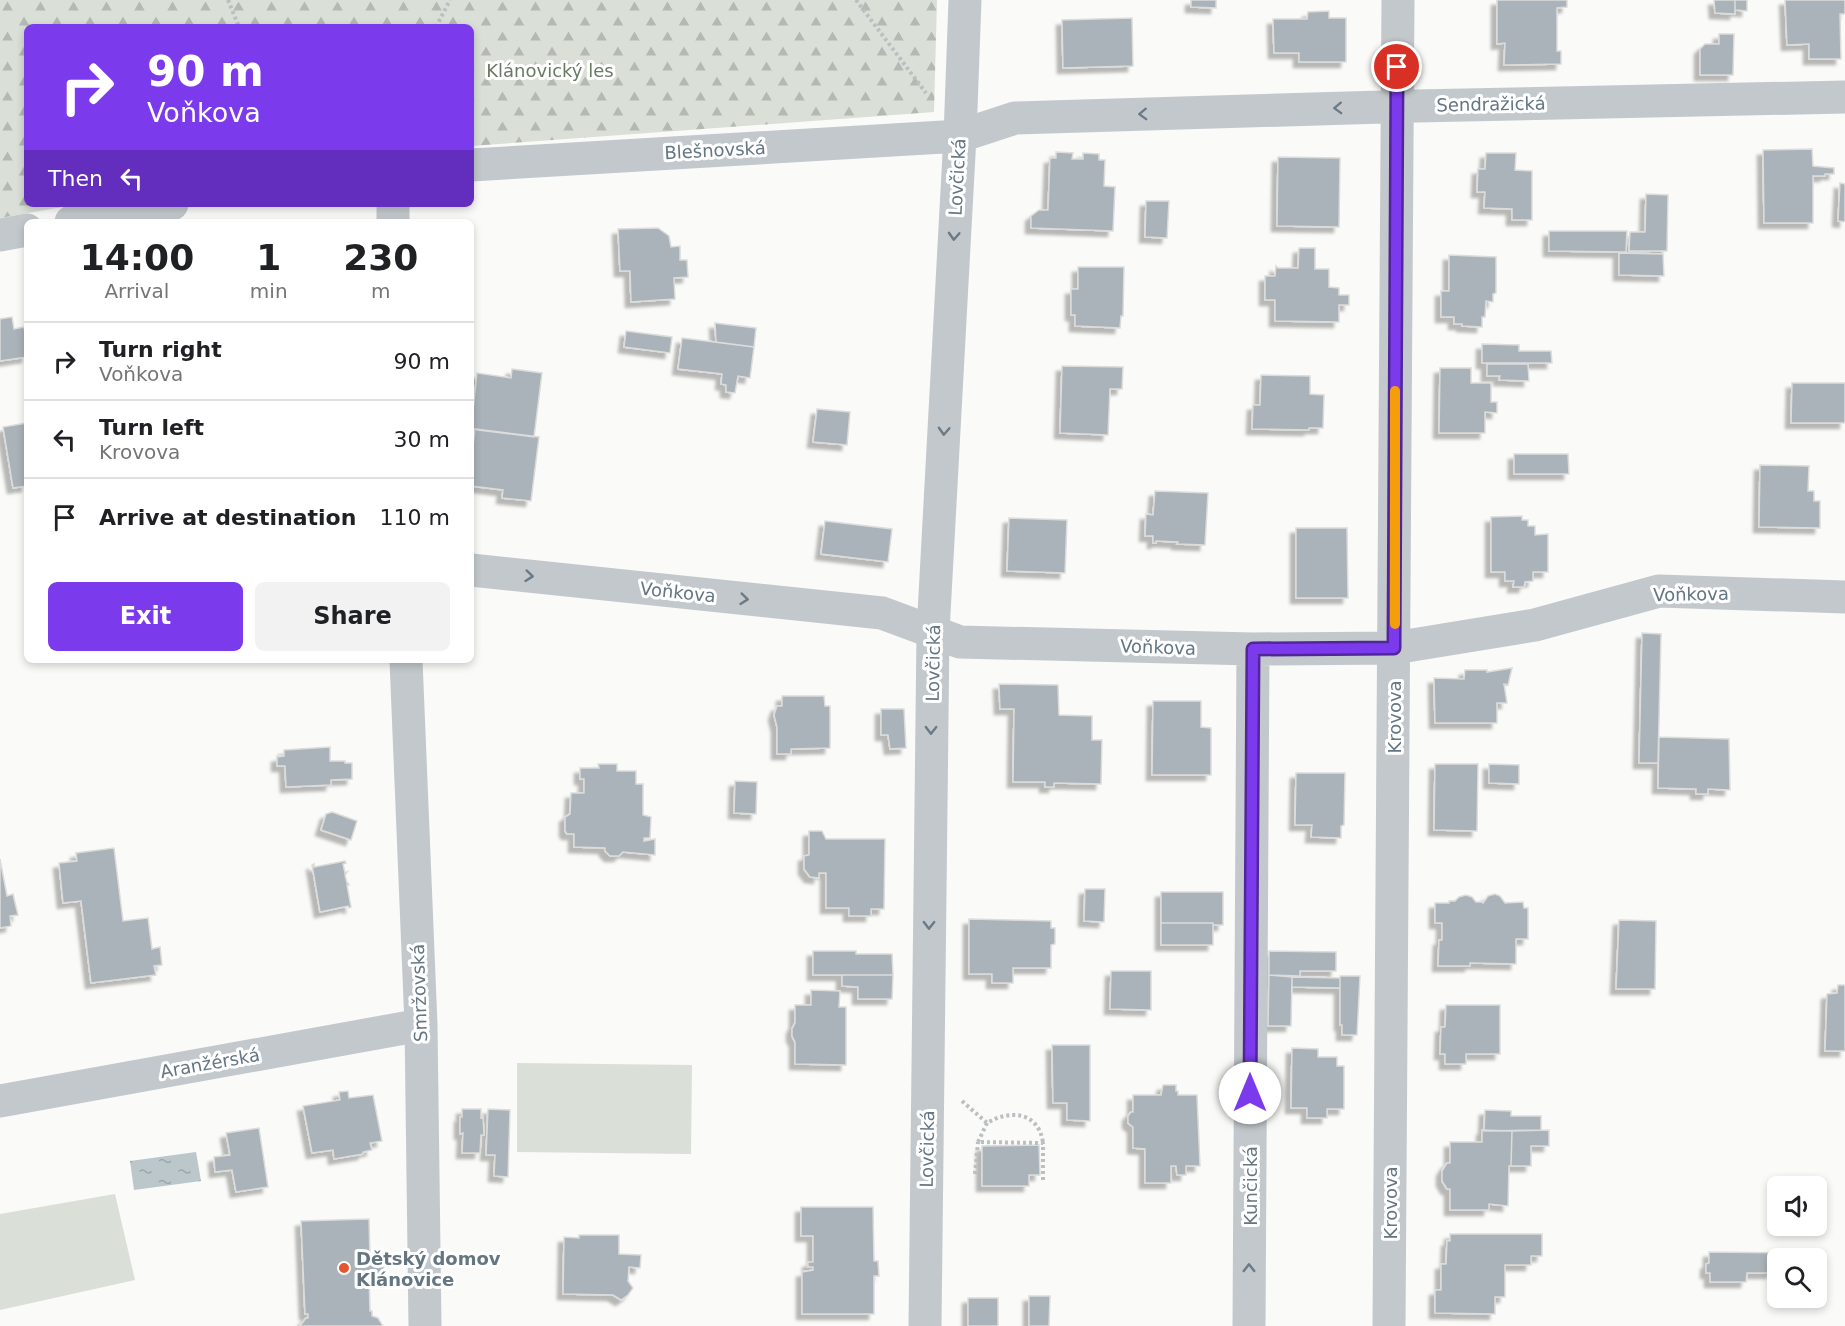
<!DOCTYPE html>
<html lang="en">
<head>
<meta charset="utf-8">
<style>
	body { margin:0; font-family:"DejaVu Sans",sans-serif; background:#f2f2f2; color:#202124; height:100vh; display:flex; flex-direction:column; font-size:22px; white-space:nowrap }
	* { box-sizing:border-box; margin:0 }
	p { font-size:20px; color:#757577 }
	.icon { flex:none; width:33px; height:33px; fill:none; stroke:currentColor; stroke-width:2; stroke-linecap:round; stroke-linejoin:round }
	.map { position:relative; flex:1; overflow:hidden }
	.panel { position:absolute; left:24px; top:219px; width:450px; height:444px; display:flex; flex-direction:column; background:#fff; border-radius:9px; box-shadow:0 3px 9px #0003 }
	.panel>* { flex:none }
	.hud { position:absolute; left:24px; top:24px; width:450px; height:183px; border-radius:9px; box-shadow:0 3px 9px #0003; background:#7c3aed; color:#fff; overflow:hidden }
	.buttons { position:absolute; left:1767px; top:1176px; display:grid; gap:12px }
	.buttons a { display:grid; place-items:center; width:60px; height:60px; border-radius:9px; background:#fff; box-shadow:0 3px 9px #0003; font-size:30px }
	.pin { position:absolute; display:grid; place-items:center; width:51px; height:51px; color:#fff; margin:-26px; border:3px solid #fff; border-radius:50%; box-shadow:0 2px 6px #0007 }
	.me { position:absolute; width:66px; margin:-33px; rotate:0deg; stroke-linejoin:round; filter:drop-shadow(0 0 4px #0008) }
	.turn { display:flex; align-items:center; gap:21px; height:126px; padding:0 24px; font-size:27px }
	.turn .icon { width:78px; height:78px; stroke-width:2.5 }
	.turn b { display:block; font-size:42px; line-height:51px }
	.then { display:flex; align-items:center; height:57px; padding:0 24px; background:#0003; gap:12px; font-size:22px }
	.eta { display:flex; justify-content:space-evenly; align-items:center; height:102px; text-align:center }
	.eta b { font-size:36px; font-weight:800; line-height:42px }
	.primary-button { display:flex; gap:12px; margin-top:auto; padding:12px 24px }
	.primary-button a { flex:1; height:69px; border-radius:9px; background:#7c3aed; color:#fff; font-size:24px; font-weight:800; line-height:69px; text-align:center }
	.primary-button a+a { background:#f2f2f2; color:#202124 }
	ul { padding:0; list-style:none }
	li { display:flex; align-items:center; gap:18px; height:78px; padding:0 24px; border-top:2px solid #e0e0e0 }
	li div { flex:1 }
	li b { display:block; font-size:22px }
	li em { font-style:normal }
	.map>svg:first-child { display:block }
	.green { fill:#dadfd7 }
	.forest { fill:url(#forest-firs) }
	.water { fill:url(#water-ripples) }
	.building { fill:#aab3b9; stroke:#dcdcda; stroke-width:1.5; filter:url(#shadow) }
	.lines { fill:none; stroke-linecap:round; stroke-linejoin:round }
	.path { stroke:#bbbfc2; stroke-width:4; stroke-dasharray:3 3; stroke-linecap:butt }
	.minor { stroke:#c3c8cc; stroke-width:33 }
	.oneway { stroke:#6a7a87 }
	.route-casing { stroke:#51269a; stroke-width:15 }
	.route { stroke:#7c3aed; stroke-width:10 }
	.slow { stroke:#f59e0b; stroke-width:10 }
	.poi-dot { fill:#e4572e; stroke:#fff; stroke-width:2 }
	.labels { text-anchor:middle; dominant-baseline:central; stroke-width:6; stroke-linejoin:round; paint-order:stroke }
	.park-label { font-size:18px; fill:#687a64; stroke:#fff }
	.street-label { font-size:18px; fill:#657683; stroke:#fff }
	.poi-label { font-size:18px; font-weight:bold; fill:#657683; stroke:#fff; text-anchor:start }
</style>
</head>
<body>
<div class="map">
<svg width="1845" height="1326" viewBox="0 0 1845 1326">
	<defs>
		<pattern id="forest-firs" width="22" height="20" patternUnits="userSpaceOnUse" patternTransform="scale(1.5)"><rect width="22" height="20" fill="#dadfd7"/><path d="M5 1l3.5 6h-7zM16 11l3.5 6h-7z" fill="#b4b9b4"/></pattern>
		<pattern id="water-ripples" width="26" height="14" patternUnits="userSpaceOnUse" patternTransform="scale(1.5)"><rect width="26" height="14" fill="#bbc7cb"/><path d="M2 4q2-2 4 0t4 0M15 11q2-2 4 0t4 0" fill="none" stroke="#9ca6aa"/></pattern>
		<filter id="shadow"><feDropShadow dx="-5.5" dy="5.5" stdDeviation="1.5" flood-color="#0004"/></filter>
	</defs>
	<rect width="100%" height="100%" fill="#fafaf8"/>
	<path class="green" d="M517 1063 692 1065 691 1154 517 1152Z
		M115 1194 135 1280 0 1310V1214Z"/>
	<path class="forest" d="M0 0H937L934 112 471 146V27H27V204H79L0 218Z"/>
	<path class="water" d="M196 1152 201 1181 134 1190 130 1161Z"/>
	<path class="building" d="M1191 0H1216V8L1191 7Z
		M1497 0H1567V7L1557 8V51H1561V64L1504 65 1505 43 1497 44Z
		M1714 0H1735V14L1715 13Z
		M1735 0H1747V11L1735 10Z
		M1785 0H1845V14H1840L1841 59H1809V44L1787 45Z
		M1329 11V18H1346V62H1299V53H1274L1273 19H1307L1308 12Z
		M1132 18 1133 66 1063 68 1062 20Z
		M1719 34H1734L1733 75H1700V49L1705 44H1719Z
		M1812 149 1813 166 1834 168V174H1825V176H1813V223H1764L1763 150Z
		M1056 152 1073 153 1072 159H1083V153L1099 154V160H1105L1104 186 1115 187 1113 231 1031 228V216L1039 210H1048L1050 158H1056Z
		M1486 153H1516L1515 170 1532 171V220H1512V209L1484 208 1485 192H1477L1478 169H1485Z
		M1278 157 1340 158 1339 227 1277 226Z
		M1840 183 1845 184V222L1838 221Z
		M1646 194 1668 195 1667 251H1629L1630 232H1645Z
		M1146 201H1169L1167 238 1145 237Z
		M658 228 669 236 671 247 680 246V260H687L688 277 674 278 675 299 631 302 630 271H620L618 229Z
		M1549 231H1627L1626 252 1549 251Z
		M1299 248H1315V269H1329V287L1339 288V295H1349V305H1339V322L1275 321V300H1265V276H1275L1276 266 1278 268H1298Z
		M1619 253 1663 254 1664 276 1619 275Z
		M1449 255 1496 257V293L1493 294V302L1486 301 1485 317H1482V327L1462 326V324H1454V317H1441V291H1449Z
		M1078 267H1124L1123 316H1121L1120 328 1075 326V315H1071V289H1078Z
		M12 317 14 329 24 327 27 342V357L0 361V319Z
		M715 323 756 328 754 347 716 342Z
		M626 331 672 337 670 353 624 347Z
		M682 338 754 347 750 378 738 376 735 393 726 392V385L721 384 722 374 678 369Z
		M1482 344 1519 345V351H1551L1552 363H1482Z
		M1487 364H1528L1529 381 1499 380 1500 376H1487Z
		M1062 366 1123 367 1122 389H1110L1108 435 1060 433Z
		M1440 368H1471V383H1491V402H1497V413L1485 412V433H1439Z
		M512 369 542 373 534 437 471 429 477 373 511 378Z
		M1261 375 1310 376V394L1324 395 1323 428H1309V430L1252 429 1253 405H1260Z
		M1792 383H1845V423H1791Z
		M817 409 850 412 847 445 813 442Z
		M27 423V486L13 488 3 427Z
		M475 429 539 437 531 501 502 498 503 490 471 486V464Z
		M1514 454H1568L1569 474H1514Z
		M1760 465 1809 466 1808 491H1814V501H1820V528L1759 527Z
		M1155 491 1208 493 1205 545 1177 544 1178 542 1156 541V543H1153V536H1145L1146 514 1153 515Z
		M1522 516V520H1528V526H1535V535L1548 534V572H1533V581L1525 582 1524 587H1513L1514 581H1505V572H1491V517Z
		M1009 518 1067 520 1065 573 1007 571Z
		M825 521 892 529 888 562 821 554Z
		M1296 528H1347L1348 598H1296Z
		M1642 633 1661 634 1658 763H1639Z
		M1512 668 1508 685 1504 684 1507 703H1497V723H1435L1434 678 1464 679 1465 670H1487V672Z
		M999 684 1058 685 1059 715 1092 716V740H1102L1101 784 1054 783V787H1045V782H1013L1014 709H1000Z
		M782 696H824L825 706H830V748L791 749V754H777V727L774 715 777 706H782Z
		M1153 701H1201V727L1211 728V775H1152Z
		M881 709H904L906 748 890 749 888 735H881Z
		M1659 737 1729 739 1730 790 1708 789V794H1696V789L1658 788Z
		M330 747V761H345V763H352V779L331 780V785L286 787 285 766H277V757L284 756V750Z
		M598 764H617V771H636V784H643V815L651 817 650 838H644V841L655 839V855L623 852 619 856H610L605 851V848L574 847V834H567L565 831V817L570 814 571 793H584V779H580V768H599Z
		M1435 764H1478L1477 831 1434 830Z
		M1489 764 1519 765V784L1489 783Z
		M1296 773H1345L1344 825 1341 826V838L1311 837 1312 825H1295Z
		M735 781 757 782 756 814 734 813Z
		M332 812 357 821 351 840 321 830 326 814Z
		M809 831H822L826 839H885L884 909H871V916H849V908H826V873H819V878L810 877 804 869V856L809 855Z
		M114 848 123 921 148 918 152 949 160 947 162 965 154 966 156 975 91 983 81 901 63 903 59 863 77 861 76 853Z
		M0 859 7 896 13 894 18 915 10 916 11 926 0 928Z
		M345 861 346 863 343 864 345 873 347 872 345 875 347 883H348L349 885H347L351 907 349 908 348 906 320 912 312 865 314 864V867Z
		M1085 889H1105L1104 922 1084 921Z
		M1161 892H1223V925H1213V923H1161Z
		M1495 894 1500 896 1505 903 1523 902 1524 908H1528V939H1516V964L1470 963V966H1438L1439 940H1442V923H1435V903H1449V901H1455L1459 897 1466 895 1472 897 1476 902H1482L1483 903 1488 896Z
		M969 919 1051 921V928H1055V944L1051 945V968H1013V983H992V974H969Z
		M1619 920 1656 921 1655 989H1616Z
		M1161 923H1213V945H1161Z
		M813 951H856V954H892L893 975H813Z
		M1269 951 1336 952V971H1300V976L1269 975Z
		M1111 971H1151V1010L1110 1009Z
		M842 975H893L892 999H858V987L842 986Z
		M1269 975 1292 977 1291 1026H1268Z
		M1340 976H1360L1357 1035H1342V1025H1340Z
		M1292 977 1340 978V988L1292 987Z
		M1838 985H1845V1051H1825L1827 994 1837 993Z
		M811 990 840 991 839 1007H846V1065L795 1064V1042L792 1036V1029L795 1023V1005H811Z
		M1446 1005H1500V1054H1466V1064H1445V1054H1440L1441 1027H1445Z
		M1052 1045H1090V1121L1067 1120V1103H1053Z
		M1292 1048 1318 1049V1057H1337V1066H1344V1109H1327V1118H1307V1108H1291Z
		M1163 1085H1176V1091H1178V1095H1197L1200 1166H1186V1175H1177L1176 1166H1171V1183H1145V1149L1133 1148V1127L1128 1123V1116L1131 1112H1133V1095H1161Z
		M348 1091 349 1098 373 1095 382 1141 370 1143 372 1150 363 1152V1154L334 1159 333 1150 312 1153 303 1106 340 1100 339 1092Z
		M462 1109H481V1118L483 1117 484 1135H481L480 1153H462L463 1133 460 1134V1117H462Z
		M488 1109 510 1110 508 1177 494 1176 495 1155H486Z
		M1485 1110 1511 1111V1116H1541V1130L1484 1131Z
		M259 1128 268 1187 236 1192 232 1170 215 1172 214 1157 230 1155 226 1133Z
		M1482 1130 1512 1131 1511 1166H1509L1508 1206 1489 1204V1210H1450V1189H1447L1442 1181V1171L1447 1163H1450V1142H1482Z
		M1549 1130V1146H1531V1166H1511L1512 1131Z
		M1039 1145 1040 1175H1029V1186H982V1146Z
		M801 1207H873L874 1261H878L879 1276H874V1314H802V1272L813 1270V1267H808V1262H813V1236H801Z
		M369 1219 370 1258 377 1257 383 1259 387 1256 388 1258 384 1261V1273L389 1276 387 1278 383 1274 378 1277 369 1276 370 1311H372V1316L378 1318 383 1326H300L306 1318H308V1314H305L301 1221Z
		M1450 1234H1542V1256H1531V1265H1505V1297H1495V1314L1435 1313V1290H1441V1264H1446L1447 1241H1450Z
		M579 1235H619V1254L641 1255 640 1268 629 1267 628 1281 633 1288 628 1295 621 1300 613 1295 563 1294 564 1237 579 1238Z
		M1709 1252 1794 1253V1258H1778V1270H1771L1772 1273H1747L1746 1282H1710V1273H1706V1264L1709 1263Z
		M1029 1296H1050L1049 1326H1029Z
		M968 1298H998V1326H968Z"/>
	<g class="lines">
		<path class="path" d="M228 0 239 27
			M856 0 926 93
			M436 27 450 0
			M962 1101 987 1123C1010 1109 1039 1112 1043 1143
			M987 1123 978 1142 1043 1143V1183
			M975 1174 978 1142"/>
		<path class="minor" d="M471 165 960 136 1015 118 1416 106 1845 97
			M393 204V222
			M71 222 172 204
			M0 235 27 230
			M471 570 882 613 960 642 1253 649 1394 648 1535 625 1659 591 1845 597
			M406 660 421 1025 425 1326
			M0 1101 421 1025
			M925 1326 933 632 960 136 965 0
			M1249 1326 1253 649
			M1389 1326 1398 0"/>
	</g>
	<defs><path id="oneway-chevron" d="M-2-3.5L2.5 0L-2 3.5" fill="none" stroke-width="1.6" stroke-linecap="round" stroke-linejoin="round" transform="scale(1.5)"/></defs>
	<g class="oneway">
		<use href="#oneway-chevron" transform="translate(1338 108) rotate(178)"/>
		<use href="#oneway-chevron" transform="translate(1143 114) rotate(178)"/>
		<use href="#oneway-chevron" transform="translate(954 236) rotate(93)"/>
		<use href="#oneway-chevron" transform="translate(944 431) rotate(93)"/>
		<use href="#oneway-chevron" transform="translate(529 576) rotate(6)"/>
		<use href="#oneway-chevron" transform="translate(744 599) rotate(6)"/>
		<use href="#oneway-chevron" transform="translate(931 730) rotate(91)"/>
		<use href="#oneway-chevron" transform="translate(929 925) rotate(91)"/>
		<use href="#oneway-chevron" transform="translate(1249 1268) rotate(-90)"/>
	</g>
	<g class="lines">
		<defs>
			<path id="route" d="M1250 1093 1253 649 1394 648 1397 67"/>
		</defs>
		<use href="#route" class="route-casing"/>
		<use href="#route" class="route"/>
		<path class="slow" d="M1395 624V391"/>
	</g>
	<circle class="poi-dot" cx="344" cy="1268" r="6"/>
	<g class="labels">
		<g class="park-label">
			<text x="550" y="70">Klánovický les</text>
		</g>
		<g class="street-label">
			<text transform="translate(1491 104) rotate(-1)">Sendražická</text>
			<text transform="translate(715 150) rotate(-3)">Blešnovská</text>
			<text transform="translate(957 177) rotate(-87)">Lovčická</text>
			<text transform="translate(678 592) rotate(6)">Voňkova</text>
			<text transform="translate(1691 594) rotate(-1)">Voňkova</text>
			<text transform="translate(1158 647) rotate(2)">Voňkova</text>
			<text transform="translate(933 663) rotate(-89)">Lovčická</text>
			<text transform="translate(1394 717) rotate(-90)">Krovova</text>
			<text transform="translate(419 993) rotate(-92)">Smržovská</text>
			<text transform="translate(210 1063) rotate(-10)">Aranžérská</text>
			<text transform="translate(927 1149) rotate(-89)">Lovčická</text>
			<text transform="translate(1250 1186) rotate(-90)">Kunčická</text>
			<text transform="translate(1390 1203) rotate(-90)">Krovova</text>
		</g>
		<g class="poi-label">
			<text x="356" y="1258">Dětský domov<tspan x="356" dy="21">Klánovice</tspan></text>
		</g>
	</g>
</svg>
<div class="buttons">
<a><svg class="icon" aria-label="sound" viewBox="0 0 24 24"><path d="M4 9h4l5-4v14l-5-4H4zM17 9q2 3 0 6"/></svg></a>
<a><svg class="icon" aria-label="search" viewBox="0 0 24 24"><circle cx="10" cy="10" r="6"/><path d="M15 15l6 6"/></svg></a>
</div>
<div class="pin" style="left:1397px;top:67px;background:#d93025"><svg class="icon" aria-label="arrive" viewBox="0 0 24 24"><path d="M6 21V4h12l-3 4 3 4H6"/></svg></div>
<svg class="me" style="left:1250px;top:1093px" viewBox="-20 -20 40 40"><circle r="19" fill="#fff"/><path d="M0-13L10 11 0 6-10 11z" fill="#7c3aed"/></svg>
<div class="hud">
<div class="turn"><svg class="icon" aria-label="right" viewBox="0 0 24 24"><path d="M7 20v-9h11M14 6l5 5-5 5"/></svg><div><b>90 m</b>Voňkova</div></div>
<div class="then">Then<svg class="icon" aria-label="left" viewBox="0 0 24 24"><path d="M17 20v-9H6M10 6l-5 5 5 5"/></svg></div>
</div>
<section class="panel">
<div class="eta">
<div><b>14:00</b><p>Arrival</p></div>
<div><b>1</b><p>min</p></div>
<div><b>230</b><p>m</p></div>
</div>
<ul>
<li><svg class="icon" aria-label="right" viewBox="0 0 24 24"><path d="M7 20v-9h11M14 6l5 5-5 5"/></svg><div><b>Turn right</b><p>Voňkova</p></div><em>90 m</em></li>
<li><svg class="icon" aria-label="left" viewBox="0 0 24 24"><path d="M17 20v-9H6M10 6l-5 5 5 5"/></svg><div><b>Turn left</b><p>Krovova</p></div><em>30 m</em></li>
<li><svg class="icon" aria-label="arrive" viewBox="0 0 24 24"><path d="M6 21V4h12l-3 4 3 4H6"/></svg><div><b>Arrive at destination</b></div><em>110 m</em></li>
</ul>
<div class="primary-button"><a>Exit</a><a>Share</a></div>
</section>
</div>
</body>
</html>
